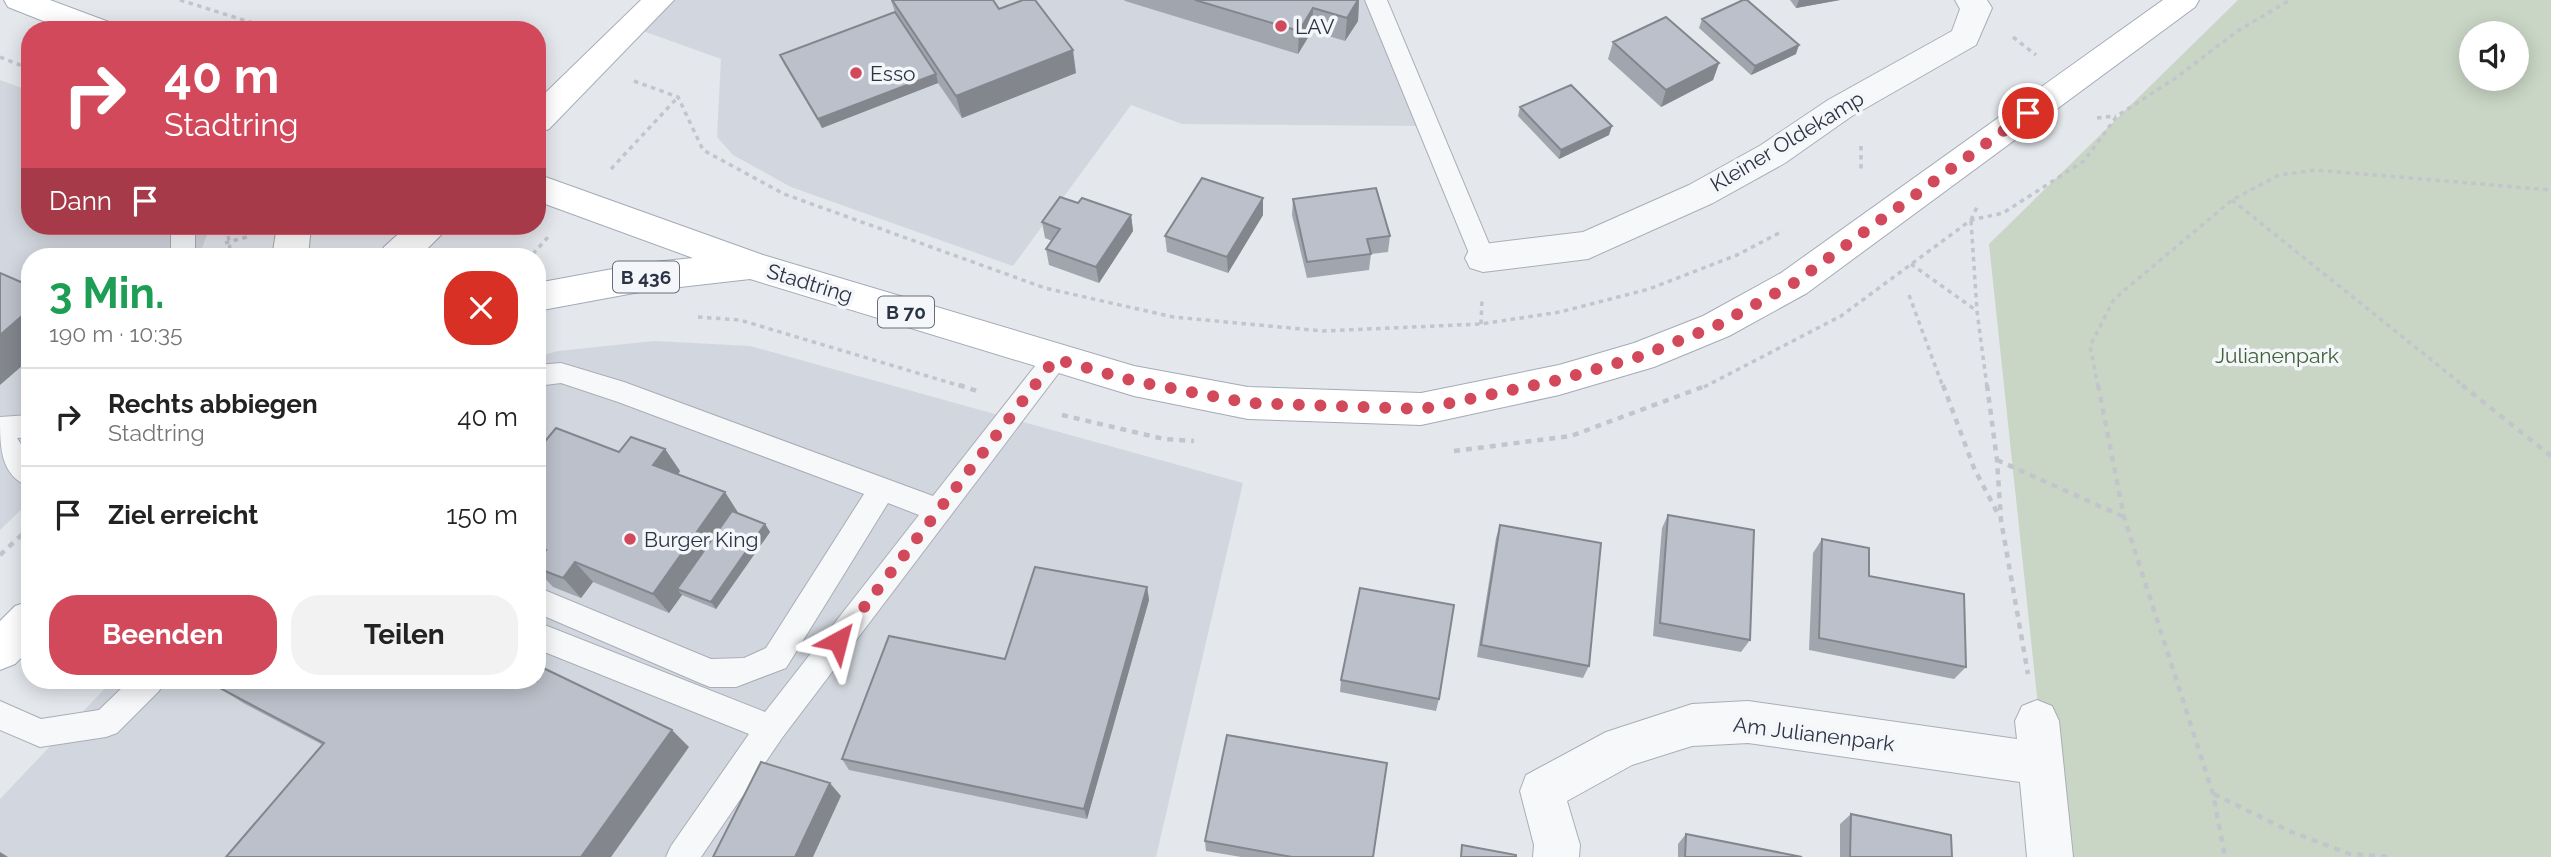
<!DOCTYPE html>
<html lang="de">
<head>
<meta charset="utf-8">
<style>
	body { margin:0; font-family:Raleway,sans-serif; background:#f2f2f2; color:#222; height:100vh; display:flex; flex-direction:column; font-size:26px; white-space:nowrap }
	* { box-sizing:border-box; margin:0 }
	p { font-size:23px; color:#767676 }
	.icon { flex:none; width:38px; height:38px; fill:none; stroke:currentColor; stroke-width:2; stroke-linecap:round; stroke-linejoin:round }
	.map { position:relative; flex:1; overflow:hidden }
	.details { position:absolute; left:21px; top:248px; width:525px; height:441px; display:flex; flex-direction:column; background:#fff; border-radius:28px; box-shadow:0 4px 18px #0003 }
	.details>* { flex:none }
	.guide { position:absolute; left:21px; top:21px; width:525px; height:214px; border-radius:28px; box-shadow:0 4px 18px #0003; background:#d1495b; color:#fff; overflow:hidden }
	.tools { position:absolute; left:2459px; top:21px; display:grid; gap:14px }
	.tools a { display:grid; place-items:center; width:70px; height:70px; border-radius:50%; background:#fff; box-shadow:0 4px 18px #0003; font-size:35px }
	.pin { position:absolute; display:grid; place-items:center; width:60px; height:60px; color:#fff; margin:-30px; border:4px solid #fff; border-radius:50%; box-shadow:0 2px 7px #0007 }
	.me { position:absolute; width:77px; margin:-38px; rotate:38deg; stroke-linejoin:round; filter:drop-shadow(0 0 5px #0008) }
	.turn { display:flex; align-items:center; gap:24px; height:147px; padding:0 28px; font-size:32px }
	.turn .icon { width:91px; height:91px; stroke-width:2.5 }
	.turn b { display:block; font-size:49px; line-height:60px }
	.then { display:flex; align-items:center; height:66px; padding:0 28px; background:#0003; gap:14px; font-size:26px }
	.round { display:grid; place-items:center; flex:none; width:74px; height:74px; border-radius:28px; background:#f2f2f2 }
	.headline { display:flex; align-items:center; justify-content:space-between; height:119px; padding:0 28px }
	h1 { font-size:42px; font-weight:700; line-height:52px; color:#1e9e55 }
	.button { display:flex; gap:14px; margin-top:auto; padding:14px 28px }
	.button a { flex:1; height:80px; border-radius:28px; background:#d1495b; color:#fff; font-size:28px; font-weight:700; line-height:80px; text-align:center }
	.button a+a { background:#f2f2f2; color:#222 }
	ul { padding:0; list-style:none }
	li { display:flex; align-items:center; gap:21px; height:98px; padding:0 28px; border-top:2px solid #e0e0e0 }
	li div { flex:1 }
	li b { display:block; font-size:26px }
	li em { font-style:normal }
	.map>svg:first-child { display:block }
	.built { fill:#d2d6de }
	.green { fill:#c9d6c5; fill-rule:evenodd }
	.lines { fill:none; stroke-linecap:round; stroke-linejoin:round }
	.service-casing { stroke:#a9aeb7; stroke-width:2 }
	.minor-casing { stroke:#a9aeb7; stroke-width:2 }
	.secondary-casing { stroke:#a9aeb7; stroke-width:2 }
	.primary-casing { stroke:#a3abb8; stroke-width:2 }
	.path-far1 { stroke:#c2c5cb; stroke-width:3.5; stroke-dasharray:4.5 4.5; stroke-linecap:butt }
	.path { stroke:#c2c5cb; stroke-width:4.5; stroke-dasharray:6 6; stroke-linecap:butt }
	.service { fill:#f7f8fa; fill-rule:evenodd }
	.minor { fill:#f7f8fa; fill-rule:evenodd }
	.secondary { fill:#fff; fill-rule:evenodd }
	.primary { fill:#fff; fill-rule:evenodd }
	.wall { fill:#a1a5ae }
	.shaded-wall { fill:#83868d }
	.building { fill:#bbc0ca; stroke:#83868d; stroke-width:2 }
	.route { stroke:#d1495b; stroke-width:12; stroke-dasharray:0 21.6 }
	.poi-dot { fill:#d1495b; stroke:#f4f6f9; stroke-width:2.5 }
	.labels { text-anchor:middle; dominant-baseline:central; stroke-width:7; stroke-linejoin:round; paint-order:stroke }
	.shield { fill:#f4f6f9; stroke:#676e7b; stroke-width:2 }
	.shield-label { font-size:19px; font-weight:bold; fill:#2b3445 }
	.poi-label { font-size:21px; fill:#2b3445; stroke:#f4f6f9; text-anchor:start }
	.street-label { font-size:21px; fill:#2b3445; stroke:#f4f6f9 }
	.park-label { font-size:21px; fill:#3f6138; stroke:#f4f6f9 }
</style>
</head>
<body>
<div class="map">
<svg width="2551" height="857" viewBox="0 0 2551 857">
	<rect width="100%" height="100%" fill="#e4e7ec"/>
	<path class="built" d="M659 0H1375L1423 126 1182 124 1131 105 1013 266 791 187 733 155 717 137 721 59 632 27Z
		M0 80 30 91V226H208L209 228 199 257H30V501L0 530Z
		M654 341 750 346 1243 483 1156 857H0V799L112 681H537V357L558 351Z"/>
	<path class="green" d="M2238 0H2551V857H2054L1989 244ZM2471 33H2516V79H2471Z"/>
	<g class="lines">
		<defs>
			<path id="service" d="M1365 0H1387L1495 258 1492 265 1483 267 1474 265 1471 258Z
				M171 226H195V257H171Z
				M1055 349 1064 352 1068 359 1064 366 782 738 701 857H666L671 846 749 734 537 649V622L765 712 919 515 888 503 786 668 736 687H710L700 683 537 613V587L711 659 744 658 766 648 864 494 618 402 561 383 537 386V365L561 363 624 382 933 496 1046 352Z
				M30 415V437L17 438 30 458V487C0 476 0 447 0 417Z
				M129 681H164L159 691 117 733 106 737 40 747 0 730V701L41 719 99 710Z"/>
			<path id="minor" d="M1955 0H1987L1992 8 1976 45 1852 116 1785 163 1713 203 1588 259 1483 272 1470 268 1465 258 1470 248 1483 244 1583 232 1689 185 1761 145 1828 100 1952 31 1960 9Z
				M2037 700 2052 706 2059 721 2073 857H2027L2020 782 1748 743 1692 746 1632 765 1567 801 1580 845 1579 857H1533L1534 845 1520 791 1526 775 1606 732 1692 704 1748 701 2017 739 2015 721 2022 706Z"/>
			<path id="secondary" d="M641 0H674L549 129 537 133V101Z"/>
			<path id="primary" d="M4 0H50L109 22 114 30H66L8 7Z
				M2163 0H2199L2195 7 1807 293 1729 336 1654 367 1559 395 1421 425 1248 419 1134 396 750 279 645 291 537 311V283L645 263 693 258 537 201V174L763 255 1134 366 1248 387 1421 393 1559 365 1634 343 1703 316 1781 273Z
				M277 226H311L308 257H272Z
				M407 226H446L441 235 419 257H379L384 247Z
				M30 601V649L15 664 0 670V621L15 606Z"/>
		</defs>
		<use href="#service" class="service-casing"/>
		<use href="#minor" class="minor-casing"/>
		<use href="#secondary" class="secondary-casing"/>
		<use href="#primary" class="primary-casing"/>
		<path class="path-far1" d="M180 0 275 30
			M2013 37 2036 55
			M0 57 30 69
			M634 81 678 97 703 150 784 194 1045 288 1173 317 1323 331 1481 324 1560 312 1649 289 1737 255 1783 231
			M2097 118 2116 116
			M1861 146V169
			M611 169 678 97
			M2232 200 2465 387
			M1971 220 1978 205
			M1971 221 1977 311 1987 387
			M227 227 231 257
			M225 243 247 237
			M533 254 548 237
			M1911 264 1977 311
			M1909 295 1943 387
			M698 317 740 320 964 387
			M1481 324 1482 300
			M1704 387 1841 316 1971 220 2003 213 2084 161 2117 116 2177 77 2236 32 2290 0
			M2098 387 2090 346 2114 299 2232 200 2279 175 2316 170 2551 190"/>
		<path class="path" d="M959 385 980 392
			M1943 385 1974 468 1999 516
			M1987 385 1997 460 2001 520 2028 674
			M2098 385 2124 517 2213 794 2225 857
			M2462 385 2551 456
			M1062 415 1164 439 1194 441
			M1454 451 1571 436 1708 385
			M1997 460 2124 517
			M0 555 30 527
			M2214 794 2289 831 2350 854 2393 857"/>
		<use href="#service" class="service"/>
		<use href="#minor" class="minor"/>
		<use href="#secondary" class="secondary"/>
		<use href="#primary" class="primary"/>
	</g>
	<path class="wall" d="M891 0H993L999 9 1076 73 962 118 938 83 822 128 784 64 780 55 895 12Z
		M1124 0H1359L1358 21 1345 41 1312 31 1298 54 1125 1Z
		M1790 0H1840L1796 8Z
		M1702 19 1796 54 1751 75 1699 28Z
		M1613 42 1719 63 1713 80 1661 107 1608 59Z
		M1520 107 1609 135 1559 159 1518 116Z
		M1293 199 1390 236 1388 252 1371 254 1369 270 1307 278 1292 215Z
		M1078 203 1131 215 1133 231 1099 283 1049 265 1046 249 1052 241 1045 238 1042 222Z
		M1263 215 1228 273 1167 252 1165 236Z
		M665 449 680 471 678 475 738 514 765 524 770 532 716 609 682 595 669 613 593 582 581 598 553 587 537 570V562L538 560H537V451L619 452Z
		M1668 515 1750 640 1741 652 1653 636 1662 528Z
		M1500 525 1589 666 1583 678 1477 657 1496 538Z
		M1822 539 1869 576 1966 667 1954 679 1809 650 1813 553Z
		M1147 587 1149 600 1087 819 849 770 842 759 1005 659Z
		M1341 680 1439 699 1436 711 1340 692Z
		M216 686 689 747 323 745 245 704Z
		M1851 814 1952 857H1840V824Z
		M1686 834 1802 857H1678V844Z
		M1205 841 1373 857H1241L1206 851Z"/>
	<path class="shaded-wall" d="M1358 0H1359L1358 21 1345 41 1347 18Z
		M1799 0H1840L1796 8Z
		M1313 8 1312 31 1298 54 1299 31Z
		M1799 45 1796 54 1751 75 1755 66Z
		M1073 50 1076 73 962 118 956 96Z
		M1719 63 1713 80 1661 107 1666 90Z
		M936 74 938 83 822 128 818 119Z
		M1612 126 1609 135 1559 159 1561 150Z
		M1263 198V215L1228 273 1227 257Z
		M1131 215 1133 231 1099 283 1096 267Z
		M30 309V359L0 385V335Z
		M665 449 680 471 669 487 653 465Z
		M725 492 739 514 677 589 682 595 669 613 653 594Z
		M765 524 770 532 716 609 711 602Z
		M575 562 593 582 581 598 563 578Z
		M1147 587 1149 600 1087 819 1084 809Z
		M672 730 689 747 611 857H581Z
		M830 783 841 796 813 857H795Z
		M0 852 8 857H0Z"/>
	<path class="building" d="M892 0H993L999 9 1023 0H1035L1073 50 956 96Z
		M1195 0H1358L1347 18 1313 8 1299 31Z
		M1743 0H1747L1799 45 1755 66 1702 19Z
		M895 12 936 74 818 119 780 55Z
		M1666 17 1719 63 1666 90 1613 42Z
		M1571 85 1612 126 1561 150 1520 107Z
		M1202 178 1263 198 1227 257 1165 236Z
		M1376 188 1390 236 1367 239 1371 254 1307 262 1293 199Z
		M1060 197 1078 203 1082 198 1131 215 1096 267 1046 249 1060 229 1042 222Z
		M0 273 30 286V309L0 335Z
		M556 428 619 452 631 437 665 449 653 465 725 492 653 594 575 562 563 578 537 568V562L546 550 537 547V451Z
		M732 511 765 524 711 602 677 589Z
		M1668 515 1754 530 1750 640 1660 623Z
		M1500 525 1601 543 1589 666 1481 645Z
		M1822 539 1869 548V576L1964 594 1966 667 1819 638Z
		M1035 567 1147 587 1084 809 842 759 889 636 1005 659Z
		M1360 588 1454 605 1439 699 1341 680Z
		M537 665 672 730 581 857H226L324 743 216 686 220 681H537Z
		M1227 735 1387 763 1373 857H1292L1205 841Z
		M761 762 830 783 795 857H713Z
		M1851 814 1951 835 1952 857H1850Z
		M1686 834 1802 857H1685Z
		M1462 845 1516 855V857H1461Z"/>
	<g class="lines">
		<path class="route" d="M838 641 1055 359 1134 381 1248 403 1422 409 1559 380 1641 356 1716 326 1794 283 2028 113"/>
	</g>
	<g class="poi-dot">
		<circle cx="1281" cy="26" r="7"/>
		<circle cx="856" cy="73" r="7"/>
		<circle cx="630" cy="539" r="7"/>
	</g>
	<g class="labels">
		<g class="shield">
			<rect x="613" y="261.5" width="66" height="31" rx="5"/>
			<rect x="878" y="296.5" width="56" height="31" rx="5"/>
		</g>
		<g class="shield-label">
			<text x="646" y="277">B 436</text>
			<text x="906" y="312">B 70</text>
		</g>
		<g class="poi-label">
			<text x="1295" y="26">LAV</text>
			<text x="870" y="73">Esso</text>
			<text x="644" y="539">Burger King</text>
		</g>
		<g class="street-label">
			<text transform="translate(1787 141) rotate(-31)">Kleiner Oldekamp</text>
			<text transform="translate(810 283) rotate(17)">Stadtring</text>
			<text transform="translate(1814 734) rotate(7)">Am Julianenpark</text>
		</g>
		<g class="park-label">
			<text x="2277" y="355">Julianenpark</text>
		</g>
	</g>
</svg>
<div class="tools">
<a><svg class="icon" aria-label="sound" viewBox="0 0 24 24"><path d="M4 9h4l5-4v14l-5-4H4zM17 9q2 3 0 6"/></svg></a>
</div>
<div class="pin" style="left:2028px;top:113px;background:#d93025"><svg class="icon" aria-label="arrive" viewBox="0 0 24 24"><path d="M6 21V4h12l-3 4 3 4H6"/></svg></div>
<svg class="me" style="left:838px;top:641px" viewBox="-20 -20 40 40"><path d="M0-17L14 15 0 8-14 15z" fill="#d1495b" stroke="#fff" stroke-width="4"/></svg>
<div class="guide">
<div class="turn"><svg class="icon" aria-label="right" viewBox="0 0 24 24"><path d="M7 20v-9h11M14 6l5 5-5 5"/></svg><div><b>40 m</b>Stadtring</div></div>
<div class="then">Dann<svg class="icon" aria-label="arrive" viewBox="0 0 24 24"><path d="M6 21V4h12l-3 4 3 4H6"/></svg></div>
</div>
<section class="details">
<div class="headline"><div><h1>3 Min.</h1><p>190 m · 10:35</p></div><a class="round" style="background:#d93025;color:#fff"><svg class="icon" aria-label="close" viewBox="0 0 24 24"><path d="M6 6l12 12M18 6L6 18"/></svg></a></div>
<ul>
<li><svg class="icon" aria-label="right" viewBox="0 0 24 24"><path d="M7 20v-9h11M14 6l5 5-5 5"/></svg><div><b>Rechts abbiegen</b><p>Stadtring</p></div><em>40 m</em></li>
<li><svg class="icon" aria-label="arrive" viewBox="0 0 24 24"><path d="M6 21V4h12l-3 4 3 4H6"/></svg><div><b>Ziel erreicht</b></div><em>150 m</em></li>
</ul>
<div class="button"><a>Beenden</a><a>Teilen</a></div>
</section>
</div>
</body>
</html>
